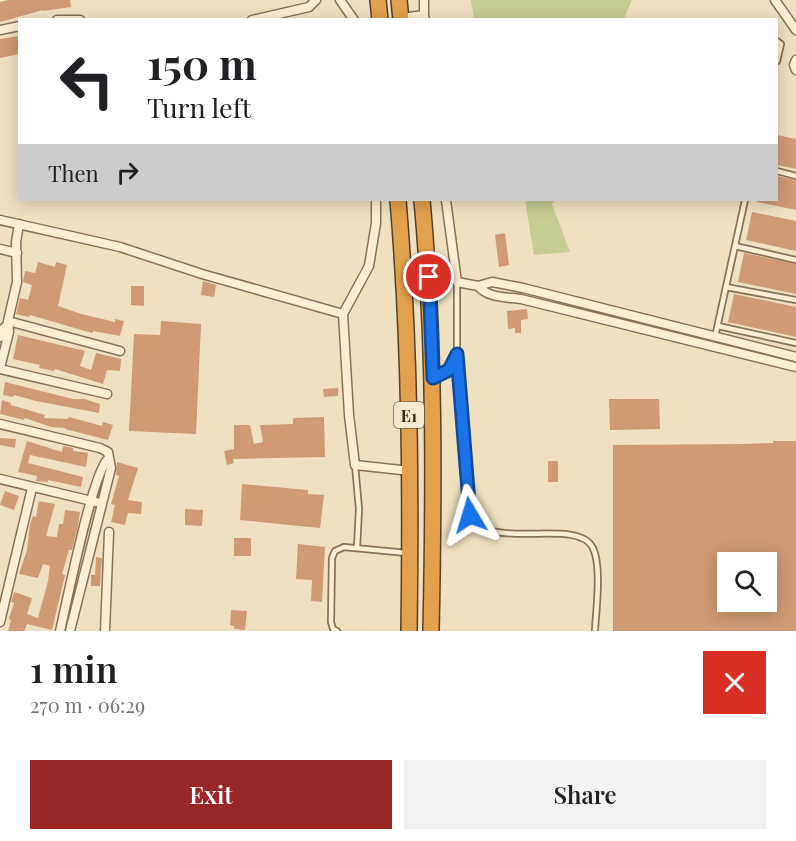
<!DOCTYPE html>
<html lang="en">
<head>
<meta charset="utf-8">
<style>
	body { margin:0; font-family:"Playfair Display",serif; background:#f2f2f2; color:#202124; height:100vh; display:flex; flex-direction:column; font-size:22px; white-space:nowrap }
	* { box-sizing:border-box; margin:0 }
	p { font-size:20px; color:#757577 }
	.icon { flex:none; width:33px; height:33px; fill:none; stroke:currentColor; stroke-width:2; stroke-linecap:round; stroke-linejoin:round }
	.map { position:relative; height:631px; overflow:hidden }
	.panel { display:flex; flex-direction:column; background:#fff; flex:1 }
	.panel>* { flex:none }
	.hud { position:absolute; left:18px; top:18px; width:760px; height:183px; border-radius:0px; box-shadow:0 3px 15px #0003; background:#fff; color:#202124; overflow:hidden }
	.tools { position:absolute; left:717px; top:552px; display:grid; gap:12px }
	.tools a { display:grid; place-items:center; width:60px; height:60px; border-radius:0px; background:#fff; box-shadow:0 3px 15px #0003; font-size:30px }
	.pin { position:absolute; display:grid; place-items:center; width:51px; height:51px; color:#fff; margin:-26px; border:3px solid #fff; border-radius:50%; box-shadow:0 2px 6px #0007 }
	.me { position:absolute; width:66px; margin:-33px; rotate:353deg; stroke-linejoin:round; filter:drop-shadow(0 0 4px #0008) }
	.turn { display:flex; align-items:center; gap:21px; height:126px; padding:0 30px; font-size:27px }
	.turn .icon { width:78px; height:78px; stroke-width:2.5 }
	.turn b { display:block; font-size:42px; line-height:51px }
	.then { display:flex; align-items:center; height:57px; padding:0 30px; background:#0003; gap:12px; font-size:22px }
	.round { display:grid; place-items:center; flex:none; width:63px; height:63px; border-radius:0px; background:#f2f2f2 }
	.overview { display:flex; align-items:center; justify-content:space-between; height:102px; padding:0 30px }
	h1 { font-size:36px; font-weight:600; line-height:45px }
	.action { display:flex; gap:12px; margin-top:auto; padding:12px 30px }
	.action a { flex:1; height:69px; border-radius:0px; background:#992526; color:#fff; font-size:24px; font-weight:600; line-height:69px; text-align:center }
	.action a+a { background:#f2f2f2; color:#202124 }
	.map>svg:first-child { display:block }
	.green { fill:#c6cd93 }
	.building { fill:#cf9a74; fill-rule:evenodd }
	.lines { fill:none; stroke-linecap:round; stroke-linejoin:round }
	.lane-casing { stroke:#897257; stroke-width:8 }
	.street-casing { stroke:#897257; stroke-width:11 }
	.highway-casing { stroke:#56402c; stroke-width:18 }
	.lane { stroke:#faeed3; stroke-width:4.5 }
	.street { stroke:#faeed3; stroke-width:8 }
	.highway { stroke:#e2a14d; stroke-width:15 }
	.route-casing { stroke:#114b97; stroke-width:15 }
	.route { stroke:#1a73e8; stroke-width:10 }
	.labels { text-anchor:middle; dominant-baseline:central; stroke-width:6; stroke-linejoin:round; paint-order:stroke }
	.shield { fill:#f6ebcf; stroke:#716452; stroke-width:1.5 }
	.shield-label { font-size:16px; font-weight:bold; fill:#382a1c }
</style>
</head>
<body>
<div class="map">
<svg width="796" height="631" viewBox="0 0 796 631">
	<rect width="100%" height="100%" fill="#efe1c0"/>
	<path class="green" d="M471 0H632L624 19 474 20Z
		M525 200H555L552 204 570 252 534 255Z"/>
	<path class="building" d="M8 0H70L71 7 43 11V10L0 22V2Z
		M20 36V54L0 58V39Z
		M777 135 796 139V169L777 165Z
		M777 176 796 180V210L757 202 758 200H777Z
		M752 212 796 221V251L746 240Z
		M505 233 509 265 499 267 495 235Z
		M744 253 796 264V294L738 282Z
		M38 262 55 267 56 262 67 265 58 306 81 314 115 322V319L124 321 120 336 93 331V333L85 331 30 315 29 317 16 314 20 298 28 300 32 285 23 282 25 271 35 273Z
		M203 281 216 285 214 297 201 295Z
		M131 286H144V306L131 305Z
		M734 294 796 307V337L728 322Z
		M527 309 528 319 521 320V333H515V328L508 329 507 311Z
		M161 321 201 324 196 434 129 431 134 334 160 335Z
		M18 335 85 351 80 366 91 370 96 353 121 359 120 371 107 370 103 384 55 369 54 371 39 368 40 365 13 359Z
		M5 382 73 399H84L100 404 99 413 36 401 14 395 13 397 3 395Z
		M338 388V396L324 397 323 389Z
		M609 399H659L660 429 610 430Z
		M2 400 11 403V405L45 415 44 418 68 419 69 417 102 426 103 422 113 425 108 440 65 429 66 428 51 427 25 418 24 420 0 414Z
		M324 417 325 457 233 459 234 463 227 465 224 451 234 449V425H250L254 444 263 442 260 425 293 424V418Z
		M0 438 16 439 15 448 0 445Z
		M27 441 62 452 63 446 73 448V451L88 453 86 467 30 455 28 463 83 477 81 487 48 480V482L36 481 37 476 18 472Z
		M773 441H796V631H613V445L743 444 773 443ZM728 562H766V602H728Z
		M548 461H558V482H548Z
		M117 462 138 468 128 500 142 502 141 514 128 513 125 525 111 522 115 505 111 504 119 476 116 475Z
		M242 484 308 490V494L324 495 320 528 240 520Z
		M5 491 19 496 14 510 0 505Z
		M39 501 55 504 46 536 57 537 59 524H63L65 510 80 512 78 526 72 550H69L62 574 65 575 52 630 27 624 24 631H8L11 620 9 619 14 603 11 602 14 592 32 598 27 614 38 618 48 581 50 566 43 564 38 578 19 574 27 550 30 525 33 516 36 517Z
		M185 509 203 510 202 526 185 525Z
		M234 538H251V556H234Z
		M298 544 325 547 322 602 311 601 312 580 296 579Z
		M96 557 102 558 100 586H91V575H95Z
		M231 610 247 611 245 630 234 629V626L230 625Z"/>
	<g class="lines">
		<defs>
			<path id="lane" d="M777 41 781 44 777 61
				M777 171 796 176
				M735 246 796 260
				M457 282V354L470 515C490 553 577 516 593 548 602 568 596 609 595 631
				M726 287 796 300
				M718 326 796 343
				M715 337 745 200
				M436 377 449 371 456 357
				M355 465 359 509 357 548
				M337 631 333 629 331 622 332 558 335 551 344 547 407 553"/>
			<path id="street" d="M340 0 354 20
				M424 0V15
				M775 0 796 30
				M401 18 424 15 425 20
				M57 20H80
				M252 20 309 7 316 0
				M0 30 20 26
				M796 60 794 65 796 70
				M376 200V223L369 266 343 314 349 415 355 465 411 471
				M446 200 457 282 478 286 492 282 523 288 796 357
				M0 220 120 247 202 274 343 314
				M0 249 17 253
				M478 286C488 298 506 297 521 299L796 367
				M8 321 120 351
				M0 337 2 330 7 325
				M0 368 9 332 8 321 17 282 16 242 19 224
				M0 369 107 394
				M0 424 100 448 108 452 111 468 70 631
				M0 479 96 502
				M0 622 32 488
				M60 631C67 602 92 474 108 459
				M105 631 109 532"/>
			<path id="highway" d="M378 0 380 20
				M399 0 401 20
				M398 200C410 343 411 487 409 631
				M422 200C435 343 434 487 431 631"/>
		</defs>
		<use href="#lane" class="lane-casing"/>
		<use href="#street" class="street-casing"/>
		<use href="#highway" class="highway-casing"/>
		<use href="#lane" class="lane"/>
		<use href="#street" class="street"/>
		<use href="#highway" class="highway"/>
	</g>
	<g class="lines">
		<defs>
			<path id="route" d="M429 277 433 378 449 370 457 354 470 515"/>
		</defs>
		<use href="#route" class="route-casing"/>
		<use href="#route" class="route"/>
	</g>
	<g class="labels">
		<rect class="shield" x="394" y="402" width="30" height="26" rx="4.5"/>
		<g class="shield-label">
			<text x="409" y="415">E1</text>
		</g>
	</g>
</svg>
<div class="tools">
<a><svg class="icon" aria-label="search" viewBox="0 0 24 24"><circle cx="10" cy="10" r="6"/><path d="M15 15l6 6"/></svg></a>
</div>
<div class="pin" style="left:429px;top:277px;background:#d93025"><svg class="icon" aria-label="arrive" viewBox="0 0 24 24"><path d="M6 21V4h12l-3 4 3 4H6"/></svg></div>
<svg class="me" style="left:470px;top:515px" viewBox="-20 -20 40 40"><path d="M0-17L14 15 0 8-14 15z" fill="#1a73e8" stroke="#fff" stroke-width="4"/></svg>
<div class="hud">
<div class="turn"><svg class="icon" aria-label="left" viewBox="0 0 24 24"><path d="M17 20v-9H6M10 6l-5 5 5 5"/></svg><div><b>150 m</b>Turn left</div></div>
<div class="then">Then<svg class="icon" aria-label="right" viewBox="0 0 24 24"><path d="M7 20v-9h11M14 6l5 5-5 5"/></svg></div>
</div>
</div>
<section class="panel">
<div class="overview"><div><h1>1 min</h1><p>270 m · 06:29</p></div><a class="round" style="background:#d93025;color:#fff"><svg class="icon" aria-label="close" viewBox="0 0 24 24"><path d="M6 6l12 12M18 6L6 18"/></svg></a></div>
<div class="action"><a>Exit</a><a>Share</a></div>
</section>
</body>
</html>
